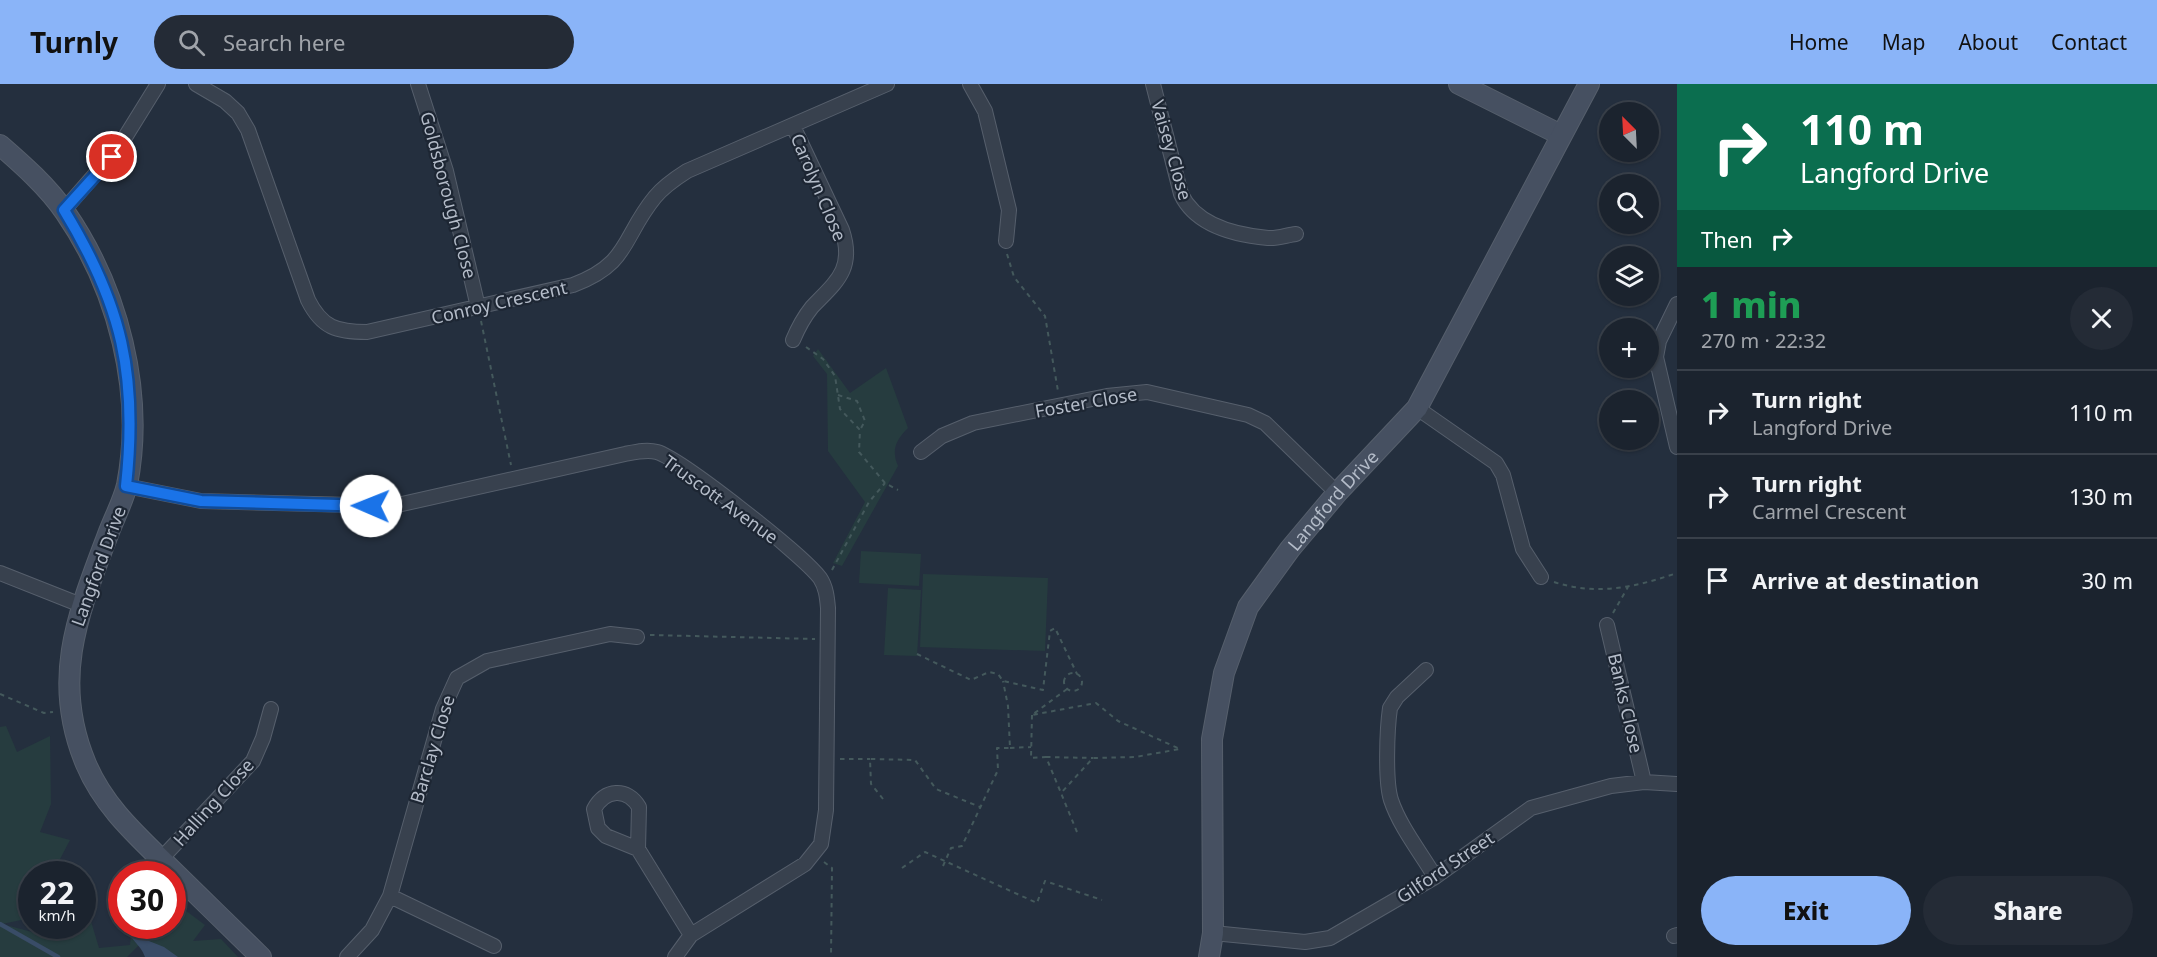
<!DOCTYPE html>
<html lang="en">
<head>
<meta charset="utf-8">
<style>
	body { margin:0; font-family:"Noto Sans",sans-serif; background:#242b36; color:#f1f3f6; height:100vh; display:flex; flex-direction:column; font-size:22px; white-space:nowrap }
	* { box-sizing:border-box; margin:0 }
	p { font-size:20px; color:#a0a4aa }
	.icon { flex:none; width:33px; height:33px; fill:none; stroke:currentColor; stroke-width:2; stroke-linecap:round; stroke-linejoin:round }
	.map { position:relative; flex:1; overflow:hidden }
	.drawer { display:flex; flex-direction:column; background:#1b232e; width:480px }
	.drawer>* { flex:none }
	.banner { background:#0b6e4f; color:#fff; overflow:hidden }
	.needle { width:39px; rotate:336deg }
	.buttons { position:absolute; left:1599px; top:18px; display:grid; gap:12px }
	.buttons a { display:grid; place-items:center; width:60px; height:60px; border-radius:50%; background:#1b232e; box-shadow:0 2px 4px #0004,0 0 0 2px #39404a; font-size:30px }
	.speed { position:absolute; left:18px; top:777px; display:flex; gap:12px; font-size:30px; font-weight:700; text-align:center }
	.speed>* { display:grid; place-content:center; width:78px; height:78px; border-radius:50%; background:#1b232e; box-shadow:0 2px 4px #0004,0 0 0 2px #39404a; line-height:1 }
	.speed small { font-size:15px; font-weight:400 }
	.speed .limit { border:9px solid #d22; background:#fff; color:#111 }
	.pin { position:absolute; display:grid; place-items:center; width:51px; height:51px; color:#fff; margin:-26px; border:3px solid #fff; border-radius:50%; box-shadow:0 2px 6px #0007 }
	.me { position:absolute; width:66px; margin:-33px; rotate:271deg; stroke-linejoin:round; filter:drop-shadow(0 0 4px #0008) }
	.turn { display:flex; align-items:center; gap:21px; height:126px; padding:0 24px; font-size:27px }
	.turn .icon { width:78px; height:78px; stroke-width:2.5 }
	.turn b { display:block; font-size:42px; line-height:51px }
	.then { display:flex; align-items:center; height:57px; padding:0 24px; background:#0003; gap:12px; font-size:22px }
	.round { display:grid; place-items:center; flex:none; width:63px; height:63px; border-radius:32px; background:#242b36 }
	.summary { display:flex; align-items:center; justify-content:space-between; height:102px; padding:0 24px }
	h1 { font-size:36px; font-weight:800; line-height:45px; color:#1e9e55 }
	.action { display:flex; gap:12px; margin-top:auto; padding:12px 24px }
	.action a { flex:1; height:69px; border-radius:36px; background:#8ab4f8; color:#111; font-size:24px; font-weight:800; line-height:69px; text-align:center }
	.action a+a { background:#242b36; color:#f1f3f6 }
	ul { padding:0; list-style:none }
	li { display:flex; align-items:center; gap:18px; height:84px; padding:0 24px; border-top:2px solid #39404a }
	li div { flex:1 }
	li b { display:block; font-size:22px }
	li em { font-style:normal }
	header { display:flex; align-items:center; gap:36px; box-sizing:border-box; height:84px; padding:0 30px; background:#8ab4f8; color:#111 }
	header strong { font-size:28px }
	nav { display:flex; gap:33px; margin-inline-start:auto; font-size:21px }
	.search { width:420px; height:54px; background:#242b36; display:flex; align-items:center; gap:15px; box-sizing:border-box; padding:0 21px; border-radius:33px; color:#a0a4aa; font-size:22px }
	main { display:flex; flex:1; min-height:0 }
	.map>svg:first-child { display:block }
	.green { fill:#263c3f }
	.water { fill:#394c67 }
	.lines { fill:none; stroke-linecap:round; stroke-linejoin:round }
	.stream { stroke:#394c67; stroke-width:4.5 }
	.street-casing { stroke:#565f6c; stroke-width:16 }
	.secondary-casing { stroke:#565f6c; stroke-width:22 }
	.path { stroke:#44595c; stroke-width:2; stroke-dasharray:4.5 4.5; stroke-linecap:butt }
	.street { stroke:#38414e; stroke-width:14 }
	.secondary { stroke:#465061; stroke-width:20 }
	.route-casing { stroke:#114b97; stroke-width:15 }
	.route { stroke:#1a73e8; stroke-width:10 }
	.labels { text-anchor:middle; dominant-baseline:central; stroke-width:4.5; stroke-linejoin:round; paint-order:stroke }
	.street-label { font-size:18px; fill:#b4bcc9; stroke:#1d2633 }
</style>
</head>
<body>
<header>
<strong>Turnly</strong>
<div class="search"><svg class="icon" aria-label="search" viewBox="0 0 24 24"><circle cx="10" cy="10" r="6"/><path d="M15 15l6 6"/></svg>Search here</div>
<nav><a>Home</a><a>Map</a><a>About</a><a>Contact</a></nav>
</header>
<main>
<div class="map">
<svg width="1677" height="873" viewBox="0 0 1677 873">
	<rect width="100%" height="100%" fill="#242f3e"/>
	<path class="green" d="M818 265 850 309 886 284 908 344C896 356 891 366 898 382L842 482 833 479 865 418 828 367 827 290 813 272Z
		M861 467 921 470 919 502 859 499Z
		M923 490 1048 494 1045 567 920 563Z
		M888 504 921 506 917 572 884 571Z
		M6 642 17 668 50 652 51 720 40 748 70 756 59 777 78 790H32L31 834 2 840 62 856 90 834 99 864 130 861 132 842H172L173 817 205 841 193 857 221 855 238 873H170L143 857 127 873H0V643Z"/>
	<path class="water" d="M127 842H137L139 853 164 863 178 873H145C141 860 128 855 127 842Z"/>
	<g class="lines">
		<path class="stream" d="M0 840 58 873"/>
		<defs>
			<path id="street" d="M196 0 225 17 238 29 248 46 308 216C322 244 337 248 367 248L573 201C630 180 622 153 655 113 664 102 676 94 687 87L887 0
				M418 0 446 87 478 223
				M970 0 985 27 1009 126 1006 157
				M1153 0 1181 110C1196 142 1235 151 1268 154 1277 155 1287 151 1296 150
				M793 42 842 146C855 185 836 198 812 223 804 233 798 244 793 256
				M64 126 119 63 158 0
				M1677 220 1659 257 1656 273 1677 363
				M1417 324 1496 379 1503 391 1523 465 1541 493
				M921 368 942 352 973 339 1107 312 1147 308 1248 331 1265 339 1337 409
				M126 402 201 417 393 422 625 370C635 368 647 365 657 368 681 375 803 471 820 494 826 503 827 513 828 524L826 726 821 760 805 780 691 851 675 873
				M0 489 81 521
				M1607 541 1644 698
				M1426 586 1397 613 1390 624C1387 645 1385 697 1391 716 1400 743 1421 769 1435 793
				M638 765 639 723C627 703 605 705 594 725L598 744 606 752 638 765 691 851
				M161 775 253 677 263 654 271 625
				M390 812 494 862
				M1213 849 1305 858 1330 854 1435 793 1531 724 1611 702 1644 698 1677 700
				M1674 852 1677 851
				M347 873 372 846 390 812 443 625 457 594 487 577 610 550 637 553"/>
			<g id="secondary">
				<path d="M1459 0 1561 51"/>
				<path d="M0 61C23 81 48 103 65 128 118 205 145 308 127 401 123 418 113 436 107 453 77 532 51 597 86 680 105 725 140 754 174 788 203 816 232 845 261 873"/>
				<path id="s1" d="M1209 873 1213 849 1212 655 1224 589 1248 523 1290 465 1337 409 1417 324 1589 0"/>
			</g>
		</defs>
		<use href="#street" class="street-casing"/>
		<use href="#secondary" class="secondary-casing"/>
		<path class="path" d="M1007 170 1014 193 1045 232 1058 307
			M481 237 511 381
			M806 263 823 275 835 292 840 325 860 346 859 368 885 399 898 406
			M838 311 857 317 865 337 860 346
			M832 486 869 418 885 399
			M1554 498C1597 512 1636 503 1677 489
			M1613 529 1628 503
			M650 551 815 555
			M917 570 971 596 989 588 998 590 1003 597 1043 606 1050 547 1055 544 1077 590
			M1064 598a9 9 0 1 1 18 0a9 9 0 1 1-18 0Z
			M1067 605 1032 631 1096 619 1118 637 1180 665
			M0 610 44 629 53 628
			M1032 631 1031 674 1046 673 1061 709
			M1010 664 1031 663
			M1046 673 1093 674
			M840 675H870
			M883 715 871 700 870 675 915 676 936 705 980 723
			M1077 748 1061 709 1093 674 1135 673 1180 665
			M824 778 832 784 831 873
			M943 782 951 764 962 762 998 686 997 664H1010L1008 622 1003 597
			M902 784 925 768 1037 819 1045 797 1102 816"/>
		<use href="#street" class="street"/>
		<use href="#secondary" class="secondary"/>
	</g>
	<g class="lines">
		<defs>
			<path id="route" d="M112 73 64 126C122 221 138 291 126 402L201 417 371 422"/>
		</defs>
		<use href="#route" class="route-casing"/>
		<use href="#route" class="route"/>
	</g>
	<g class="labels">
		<g class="street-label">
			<text transform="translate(1172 66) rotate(74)">Vaisey Close</text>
			<text transform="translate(819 103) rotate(67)">Carolyn Close</text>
			<text transform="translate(449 111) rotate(75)">Goldsborough Close</text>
			<text transform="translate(499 218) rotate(-13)">Conroy Crescent</text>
			<text transform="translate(1086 318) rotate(-10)">Foster Close</text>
			<text transform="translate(721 415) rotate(36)">Truscott Avenue</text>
			<text stroke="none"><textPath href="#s1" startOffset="492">Langford Drive</textPath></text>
			<text transform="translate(98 482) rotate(-70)">Langford Drive</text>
			<text transform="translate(1626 619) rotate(77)">Banks Close</text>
			<text transform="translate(432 665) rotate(-73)">Barclay Close</text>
			<text transform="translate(213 718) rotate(-48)">Halling Close</text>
			<text transform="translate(1445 783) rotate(-34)">Gilford Street</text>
		</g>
	</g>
</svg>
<div class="buttons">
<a><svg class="needle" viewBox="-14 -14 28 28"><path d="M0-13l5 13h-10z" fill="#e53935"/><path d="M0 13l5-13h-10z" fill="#a0a4aa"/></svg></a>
<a><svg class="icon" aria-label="search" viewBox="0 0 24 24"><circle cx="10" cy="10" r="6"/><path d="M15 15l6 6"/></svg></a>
<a><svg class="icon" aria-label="layers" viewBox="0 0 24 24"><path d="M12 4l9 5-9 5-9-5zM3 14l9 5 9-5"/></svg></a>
<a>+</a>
<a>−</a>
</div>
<div class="speed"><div>22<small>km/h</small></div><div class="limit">30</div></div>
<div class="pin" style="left:112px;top:73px;background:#d93025"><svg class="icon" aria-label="arrive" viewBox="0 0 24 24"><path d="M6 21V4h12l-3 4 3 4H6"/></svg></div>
<svg class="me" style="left:371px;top:422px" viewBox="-20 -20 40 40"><circle r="19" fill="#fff"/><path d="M0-13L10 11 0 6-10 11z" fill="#1a73e8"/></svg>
</div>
<section class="drawer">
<div class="banner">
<div class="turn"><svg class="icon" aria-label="right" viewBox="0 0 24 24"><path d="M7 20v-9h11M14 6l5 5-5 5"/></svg><div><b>110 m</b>Langford Drive</div></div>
<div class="then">Then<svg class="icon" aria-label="right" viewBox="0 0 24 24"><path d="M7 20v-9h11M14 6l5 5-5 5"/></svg></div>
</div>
<div class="summary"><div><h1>1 min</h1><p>270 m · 22:32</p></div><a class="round"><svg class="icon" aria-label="close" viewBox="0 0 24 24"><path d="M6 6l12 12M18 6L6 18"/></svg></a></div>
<ul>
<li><svg class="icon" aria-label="right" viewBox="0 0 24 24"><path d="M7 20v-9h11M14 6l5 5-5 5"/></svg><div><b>Turn right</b><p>Langford Drive</p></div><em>110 m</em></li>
<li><svg class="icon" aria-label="right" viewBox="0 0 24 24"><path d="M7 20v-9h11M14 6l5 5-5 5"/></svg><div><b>Turn right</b><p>Carmel Crescent</p></div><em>130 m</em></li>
<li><svg class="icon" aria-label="arrive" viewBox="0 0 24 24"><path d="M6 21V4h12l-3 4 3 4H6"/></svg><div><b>Arrive at destination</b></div><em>30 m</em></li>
</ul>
<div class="action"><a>Exit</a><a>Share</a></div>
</section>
</main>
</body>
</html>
